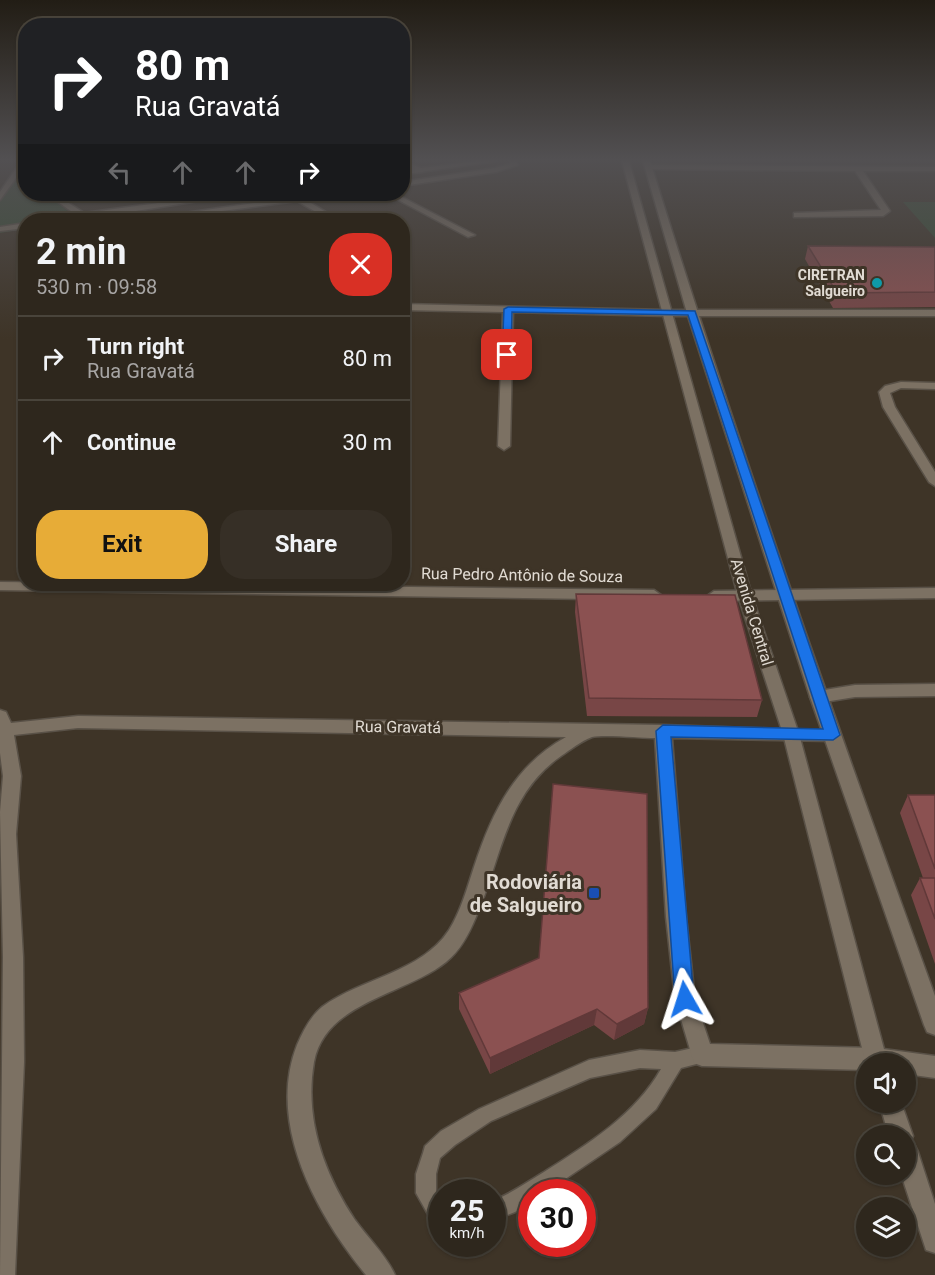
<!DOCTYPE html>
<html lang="en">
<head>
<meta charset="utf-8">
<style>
	body { margin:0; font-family:Roboto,sans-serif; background:#362f26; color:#f1f3f6; height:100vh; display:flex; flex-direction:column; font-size:22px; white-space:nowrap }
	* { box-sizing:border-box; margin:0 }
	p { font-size:20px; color:#a7a5a4 }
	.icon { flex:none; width:33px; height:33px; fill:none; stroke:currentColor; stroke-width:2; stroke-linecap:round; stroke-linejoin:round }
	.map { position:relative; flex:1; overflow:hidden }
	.drawer { position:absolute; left:18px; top:213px; width:392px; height:378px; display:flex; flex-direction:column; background:#2e271d; border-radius:24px; box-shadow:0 2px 4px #0004,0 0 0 2px #49443b }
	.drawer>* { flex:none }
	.guide { position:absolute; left:18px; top:18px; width:392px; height:183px; border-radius:24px; box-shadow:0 2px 4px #0004,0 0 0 2px #49443b; background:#202124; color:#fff; overflow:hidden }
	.controls { position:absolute; left:856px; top:1053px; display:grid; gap:12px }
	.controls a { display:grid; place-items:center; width:60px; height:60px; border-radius:50%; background:#2e271d; box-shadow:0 2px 4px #0004,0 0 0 2px #49443b; font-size:30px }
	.speed { position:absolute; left:428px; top:1179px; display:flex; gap:12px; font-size:30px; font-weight:700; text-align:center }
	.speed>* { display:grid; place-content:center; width:78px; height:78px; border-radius:50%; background:#2e271d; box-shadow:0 2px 4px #0004,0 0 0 2px #49443b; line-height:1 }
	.speed small { font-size:15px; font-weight:400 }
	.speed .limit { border:9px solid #d22; background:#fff; color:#111 }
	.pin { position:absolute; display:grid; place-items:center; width:51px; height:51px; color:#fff; margin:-26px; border-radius:12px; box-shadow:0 3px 9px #0006 }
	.me { position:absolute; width:66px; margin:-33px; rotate:354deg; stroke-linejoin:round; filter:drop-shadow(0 0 4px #0008) }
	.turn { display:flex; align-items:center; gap:21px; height:126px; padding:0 18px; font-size:27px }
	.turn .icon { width:78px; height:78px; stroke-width:2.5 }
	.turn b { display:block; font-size:42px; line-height:51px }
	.lanes { display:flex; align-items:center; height:57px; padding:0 18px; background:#0003; justify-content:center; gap:30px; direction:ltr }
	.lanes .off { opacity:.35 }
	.round { display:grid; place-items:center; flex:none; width:63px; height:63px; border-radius:24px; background:#362f26 }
	.headline { display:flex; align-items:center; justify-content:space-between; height:102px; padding:0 18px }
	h1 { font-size:36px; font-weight:700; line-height:45px }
	.cta { display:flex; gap:12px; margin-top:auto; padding:12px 18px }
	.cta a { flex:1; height:69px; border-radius:24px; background:#e7ac37; color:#111; font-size:24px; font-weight:700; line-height:69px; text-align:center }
	.cta a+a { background:#362f26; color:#f1f3f6 }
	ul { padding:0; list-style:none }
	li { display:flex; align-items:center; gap:18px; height:84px; padding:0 18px; border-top:2px solid #49443b }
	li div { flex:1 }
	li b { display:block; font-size:22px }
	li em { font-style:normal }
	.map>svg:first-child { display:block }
	.green { fill:#384e35 }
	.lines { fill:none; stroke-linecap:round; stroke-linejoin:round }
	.lane-casing { stroke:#595147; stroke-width:3 }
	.street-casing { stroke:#595147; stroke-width:3 }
	.secondary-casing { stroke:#595147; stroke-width:3 }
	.lane { fill:#7c7163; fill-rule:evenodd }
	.street { fill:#7c7163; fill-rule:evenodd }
	.secondary { fill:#7c7163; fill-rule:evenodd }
	.wall { fill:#784646 }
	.shaded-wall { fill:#613939 }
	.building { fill:#8b5151; stroke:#613939; stroke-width:1.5 }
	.route { fill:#1a73e8; stroke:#114b97; stroke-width:1.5 }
	.culture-dot { fill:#0f9aa8; stroke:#3e3427; stroke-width:2 }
	.transit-dot { fill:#1a4fb4; stroke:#3e3427; stroke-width:2 }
	.labels { text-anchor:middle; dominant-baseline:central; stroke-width:6; stroke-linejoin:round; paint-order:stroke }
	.far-poi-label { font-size:14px; font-weight:bold; fill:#e1dbd3; stroke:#3e3427; text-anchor:end }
	.street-label { font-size:16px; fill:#e1dbd3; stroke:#3e3427 }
	.near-poi-label { font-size:20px; font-weight:bold; fill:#e1dbd3; stroke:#3e3427; text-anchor:end }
</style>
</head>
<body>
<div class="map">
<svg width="935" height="1275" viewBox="0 0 935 1275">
	<rect width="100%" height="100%" fill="#3e3427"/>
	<path class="green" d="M22 161H25L26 194H48L78 220H26L25 229 0 233V195Z
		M903 202H935V238Z"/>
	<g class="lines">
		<defs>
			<path id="lane" d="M702 1046 708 1049 711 1055 708 1061 681 1068 656 1109 620 1142 546 1192H531V1202L515 1212 492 1221V1201C511 1194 527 1182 544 1172 588 1144 635 1115 661 1069L640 1068 590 1078 491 1121 455 1145 440 1158 436 1174V1191L441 1200V1228L434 1225 416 1193V1174L423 1153 425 1146 441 1131 479 1109 589 1060 640 1050 675 1052Z"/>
			<path id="street" d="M21 161H26V164L0 200V192Z
				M510 161H516L518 165 496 172 402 186V182L495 168 510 164Z
				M649 165 935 167V171H863L890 211 883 216 797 217H794V213L881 210 855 171 646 169Z
				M423 168V172L402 174V170Z
				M47 194H55L84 213 226 194H243L85 219 46 220 50 218 75 214Z
				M317 194H334L330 196 306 200 339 220H330L297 201 154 220H136Z
				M387 194H396L475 235 468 237Z
				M26 223V228L0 231V227Z
				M402 304 668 310H935V316H668L513 312 510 446 504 450 498 446 503 312 402 310Z
				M901 382 935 383V389L901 388 890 393 895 407 935 472V486L929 482 883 407 879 392 885 386Z
				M0 582 654 590 661 595 654 600 0 590Z
				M935 588V598L714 601 707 596 714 591Z
				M935 684V696L855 697 818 703 812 701 810 697 812 693 818 691 855 685Z
				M0 710 6 712 11 723 78 716 663 725 839 731 841 735 839 739 833 741 672 738 686 917 695 999 710 1044 876 1048 935 1056V1078L906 1074V1064H867V1070L702 1066 694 1063 675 999 666 917 655 738C641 738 604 734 592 737 581 741 570 750 561 756 505 795 501 860 476 917 469 934 460 951 446 962 405 995 325 1002 314 1062 304 1119 324 1173 355 1220 368 1238 386 1255 395 1275H366C317 1215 266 1124 297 1045 303 1031 310 1017 322 1007 361 978 421 973 449 930 461 911 467 888 474 867 492 812 515 765 566 737L78 728 14 735 21 776 16 834 23 957 24 1062 15 1275H0L3 957 0 812 3 776 0 753Z"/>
			<path id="secondary" d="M402 161 421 168 478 161H497L420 172 402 165Z
				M622 161H629L752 596 799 734 888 1064H867V1066L866 1064 783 734 738 596Z
				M643 161H650C737 442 834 719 935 996V1035L927 1032 924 1025 810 697 687 313Z
				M879 1102H901L913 1136 910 1142 914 1144 918 1152 935 1204V1253L926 1250 901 1174H906V1136H889Z"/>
		</defs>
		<use href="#lane" class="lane-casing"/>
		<use href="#street" class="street-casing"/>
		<use href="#secondary" class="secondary-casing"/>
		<use href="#lane" class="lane"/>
		<use href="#street" class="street"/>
		<use href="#secondary" class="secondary"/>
	</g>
	<path class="wall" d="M808 246 935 247V307L833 308 805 259Z
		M576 594 762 700 757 717 587 716 575 612Z
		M908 795H935V964L911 895 920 878H923L900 813Z
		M459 993 648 1008 644 1024 614 1040 594 1025 490 1074 459 1009Z"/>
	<path class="shaded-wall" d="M648 1008 644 1024 614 1040 617 1024Z
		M597 1009 594 1025 490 1074V1058Z"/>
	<path class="building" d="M808 246 935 247V292L837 293Z
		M576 594 735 595 762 700 589 698Z
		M553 784 647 794 648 1008 617 1024 597 1009 490 1058 459 993 539 958Z
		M908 795H935V869Z
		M920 878H935V919Z"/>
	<linearGradient id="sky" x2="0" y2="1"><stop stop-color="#221d15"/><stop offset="0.47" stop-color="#525052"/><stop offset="1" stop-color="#525052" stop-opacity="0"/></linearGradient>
	<rect width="935" height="339" fill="url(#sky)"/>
	<path class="route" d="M508 307 695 311 840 735 833 740 671 737 694 999 692 1005 685 1008 678 1005 675 999 656 731 663 725 823 729 688 315 512 312 511 355 507 358 502 355 504 309Z"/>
	<circle class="culture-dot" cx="877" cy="283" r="6"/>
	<rect class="transit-dot" x="588" y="887" width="12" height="12" rx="3"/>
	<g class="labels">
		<g class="far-poi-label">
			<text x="865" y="275">CIRETRAN<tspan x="865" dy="16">Salgueiro</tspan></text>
		</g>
		<g class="street-label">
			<text transform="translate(522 575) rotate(1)">Rua Pedro Antônio de Souza</text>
			<text transform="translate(752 612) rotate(73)">Avenida Central</text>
			<text transform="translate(398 727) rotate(1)">Rua Gravatá</text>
		</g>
		<g class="near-poi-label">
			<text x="582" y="882">Rodoviária<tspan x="582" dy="23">de Salgueiro</tspan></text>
		</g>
	</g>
</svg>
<div class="controls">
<a><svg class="icon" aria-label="sound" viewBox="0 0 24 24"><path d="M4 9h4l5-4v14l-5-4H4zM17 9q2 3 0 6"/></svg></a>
<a><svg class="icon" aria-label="search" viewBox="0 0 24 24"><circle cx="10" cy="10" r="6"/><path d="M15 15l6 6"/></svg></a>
<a><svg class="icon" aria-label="layers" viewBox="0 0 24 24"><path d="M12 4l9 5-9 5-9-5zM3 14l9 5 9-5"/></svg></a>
</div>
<div class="speed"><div>25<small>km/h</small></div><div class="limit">30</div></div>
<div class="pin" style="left:507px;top:355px;background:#d93025"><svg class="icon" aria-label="arrive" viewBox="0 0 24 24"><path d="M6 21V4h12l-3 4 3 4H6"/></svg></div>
<svg class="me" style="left:685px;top:999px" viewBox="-20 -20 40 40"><path d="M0-17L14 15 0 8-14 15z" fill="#1a73e8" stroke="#fff" stroke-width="4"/></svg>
<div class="guide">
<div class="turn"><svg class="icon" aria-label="right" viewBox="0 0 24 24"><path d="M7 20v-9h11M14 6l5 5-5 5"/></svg><div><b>80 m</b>Rua Gravatá</div></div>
<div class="lanes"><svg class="icon off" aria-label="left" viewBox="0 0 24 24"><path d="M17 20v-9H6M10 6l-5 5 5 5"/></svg><svg class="icon off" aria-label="ahead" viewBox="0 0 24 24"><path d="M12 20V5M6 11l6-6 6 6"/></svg><svg class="icon off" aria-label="ahead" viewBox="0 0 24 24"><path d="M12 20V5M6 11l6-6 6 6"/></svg><svg class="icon" aria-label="right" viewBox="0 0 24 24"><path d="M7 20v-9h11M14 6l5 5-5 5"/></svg></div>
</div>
<section class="drawer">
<div class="headline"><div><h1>2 min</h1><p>530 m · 09:58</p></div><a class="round" style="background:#d93025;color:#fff"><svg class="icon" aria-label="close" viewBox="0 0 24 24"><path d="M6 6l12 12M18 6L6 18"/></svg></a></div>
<ul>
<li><svg class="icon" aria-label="right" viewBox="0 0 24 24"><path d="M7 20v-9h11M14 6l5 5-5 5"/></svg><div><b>Turn right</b><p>Rua Gravatá</p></div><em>80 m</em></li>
<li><svg class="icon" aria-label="ahead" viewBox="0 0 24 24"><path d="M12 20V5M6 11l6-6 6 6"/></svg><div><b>Continue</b></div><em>30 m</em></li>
</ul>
<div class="cta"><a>Exit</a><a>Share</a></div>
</section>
</div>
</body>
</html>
